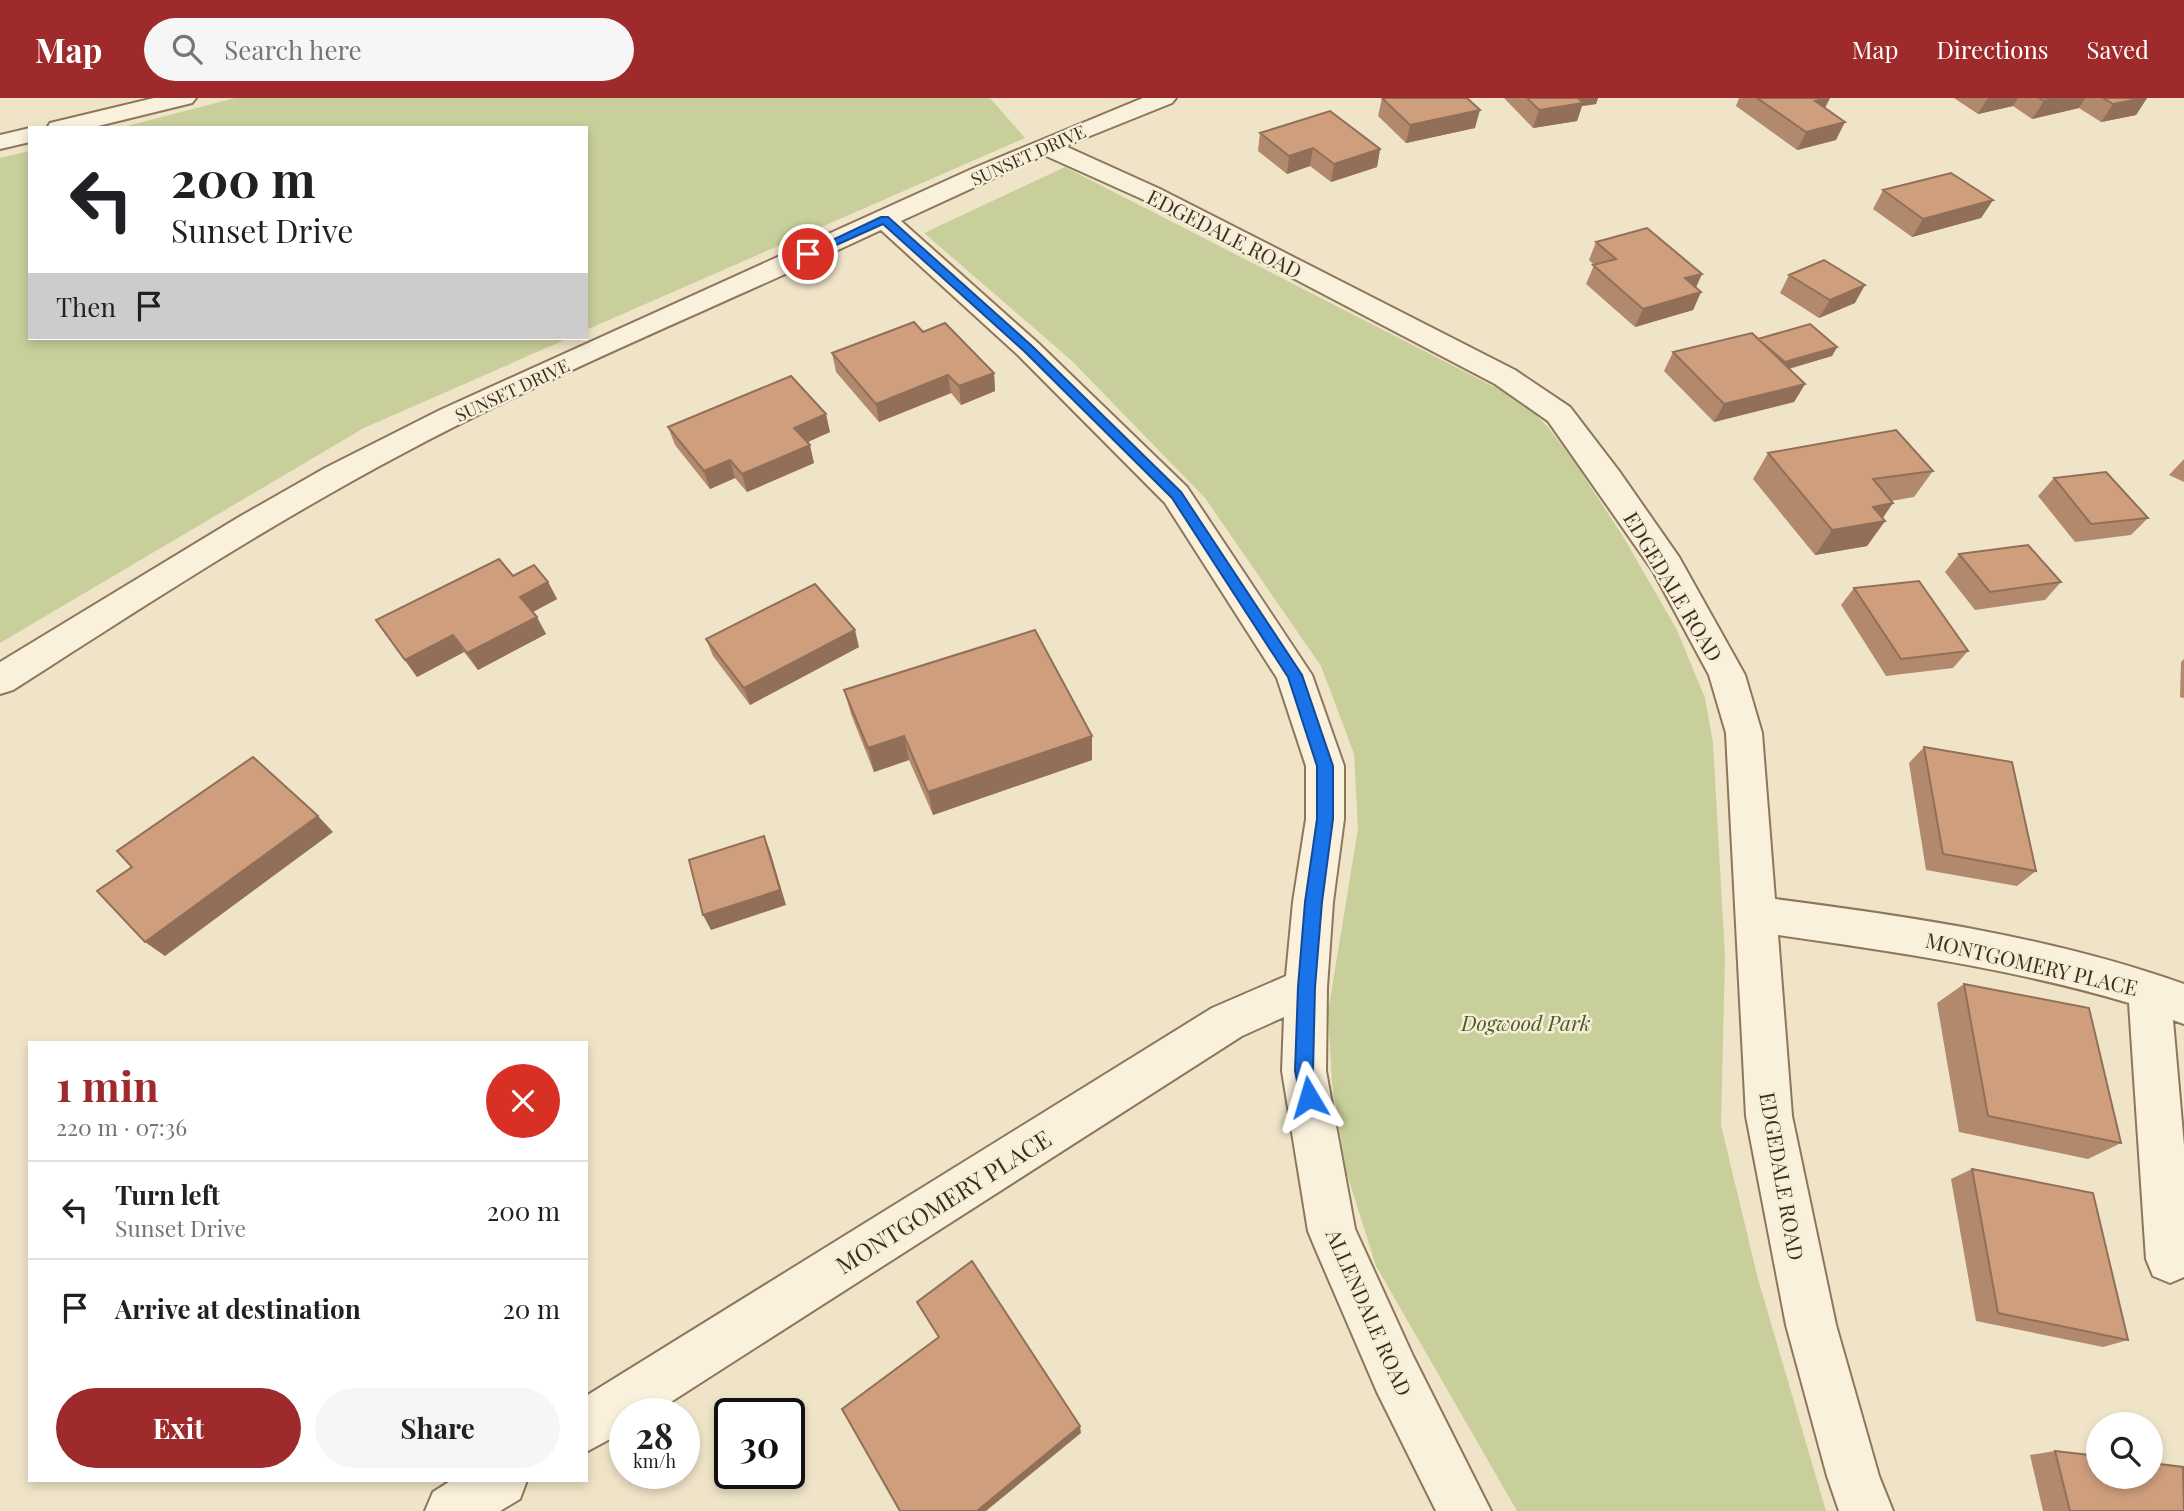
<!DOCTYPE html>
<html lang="en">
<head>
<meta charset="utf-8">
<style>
	body { margin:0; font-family:"Playfair Display",serif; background:#f6f6f6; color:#202124; height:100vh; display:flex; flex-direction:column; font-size:26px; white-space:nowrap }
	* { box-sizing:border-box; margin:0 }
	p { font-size:23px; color:#757577 }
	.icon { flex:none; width:38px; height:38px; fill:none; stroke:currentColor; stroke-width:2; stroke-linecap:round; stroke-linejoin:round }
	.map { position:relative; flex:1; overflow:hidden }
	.drawer { position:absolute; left:28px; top:943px; width:560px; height:441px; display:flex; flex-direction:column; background:#fff; border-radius:0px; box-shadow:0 4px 10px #0003 }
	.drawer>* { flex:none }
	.top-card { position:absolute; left:28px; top:28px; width:560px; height:214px; border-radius:0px; box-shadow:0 4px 10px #0003; background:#fff; color:#202124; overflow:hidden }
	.controls { position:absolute; left:2086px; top:1314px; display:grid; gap:14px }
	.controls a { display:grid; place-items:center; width:77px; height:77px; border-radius:50%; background:#fff; box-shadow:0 4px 10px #0003; font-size:35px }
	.speed { position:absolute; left:609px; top:1300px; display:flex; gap:14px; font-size:35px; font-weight:700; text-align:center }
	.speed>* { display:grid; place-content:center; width:91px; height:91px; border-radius:50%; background:#fff; box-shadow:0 4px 10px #0003; line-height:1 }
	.speed small { font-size:18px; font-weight:400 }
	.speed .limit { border:4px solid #111; border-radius:10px; background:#fff; color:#111 }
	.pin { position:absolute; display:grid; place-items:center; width:60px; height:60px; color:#fff; margin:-30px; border:4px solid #fff; border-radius:50%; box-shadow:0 2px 7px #0007 }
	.me { position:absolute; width:77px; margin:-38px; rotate:353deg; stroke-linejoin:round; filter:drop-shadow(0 0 5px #0008) }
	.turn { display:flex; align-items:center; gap:24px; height:147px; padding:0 28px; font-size:32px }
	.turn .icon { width:91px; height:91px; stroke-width:2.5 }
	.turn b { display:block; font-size:49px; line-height:60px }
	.then { display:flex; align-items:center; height:66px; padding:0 28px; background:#0003; gap:14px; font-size:26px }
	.round { display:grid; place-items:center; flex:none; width:74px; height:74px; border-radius:37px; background:#f6f6f6 }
	.summary { display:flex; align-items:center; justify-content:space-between; height:119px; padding:0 28px }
	h1 { font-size:42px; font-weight:700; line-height:52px; color:#9e2a2b }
	.button { display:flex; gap:14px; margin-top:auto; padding:14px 28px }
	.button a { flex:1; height:80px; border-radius:42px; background:#9e2a2b; color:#fff; font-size:28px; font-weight:700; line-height:80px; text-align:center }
	.button a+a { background:#f6f6f6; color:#202124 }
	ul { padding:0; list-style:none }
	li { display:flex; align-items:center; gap:21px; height:98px; padding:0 28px; border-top:2px solid #e0e0e0 }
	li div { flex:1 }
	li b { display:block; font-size:26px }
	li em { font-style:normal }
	header { display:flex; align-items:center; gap:42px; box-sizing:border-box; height:98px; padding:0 35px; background:#9e2a2b; color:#fff }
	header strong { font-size:33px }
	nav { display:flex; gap:38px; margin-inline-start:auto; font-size:24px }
	.search { width:490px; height:63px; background:#f6f6f6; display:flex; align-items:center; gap:18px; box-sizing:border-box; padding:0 24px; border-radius:38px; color:#757577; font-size:26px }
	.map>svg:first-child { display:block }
	.green { fill:#c9cf9b }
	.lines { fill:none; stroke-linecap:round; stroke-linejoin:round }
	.minor-casing { stroke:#8d765c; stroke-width:4 }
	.minor { fill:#faf1dc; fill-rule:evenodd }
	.wall { fill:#b2896c }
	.shaded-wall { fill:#916f58 }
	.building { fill:#cf9f7d; stroke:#916f58; stroke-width:2 }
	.route { fill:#1a73e8; stroke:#114b97; stroke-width:2 }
	.labels { text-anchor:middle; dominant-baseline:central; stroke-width:5; stroke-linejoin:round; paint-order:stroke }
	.far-street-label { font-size:18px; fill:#3d2e20; stroke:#f7eed8 }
	.street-label { font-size:21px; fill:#3d2e20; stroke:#f7eed8 }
	.park-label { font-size:21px; font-style:italic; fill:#4d5a26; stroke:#f7eed8 }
	.near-street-label { font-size:24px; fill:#3d2e20; stroke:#f7eed8 }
</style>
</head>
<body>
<header>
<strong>Map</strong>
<div class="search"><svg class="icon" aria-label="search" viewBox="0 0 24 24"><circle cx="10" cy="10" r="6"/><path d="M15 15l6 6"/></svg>Search here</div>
<nav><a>Map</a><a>Directions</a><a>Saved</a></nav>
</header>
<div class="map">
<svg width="2184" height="1413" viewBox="0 0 2184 1413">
	<rect width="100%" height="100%" fill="#f0e4c8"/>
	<path class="green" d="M235 0H990L1025 40 586 232V30H119Z
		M30 53V240H569L364 330 0 545V60Z
		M1065 69 1520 302 1548 329 1575 365 1624 440 1677 532 1705 600 1713 645 1725 858 1721 1027 1758 1181 1826 1413H1517L1376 1168 1346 1073 1332 985 1328 914 1358 731 1354 656 1321 568 1205 400 1071 262 924 135Z"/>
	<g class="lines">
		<defs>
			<path id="minor" d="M154 0H196L192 5 90 30H47L50 25Z
				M1143 0H1176L1172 5 1065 48 1160 91 1515 272 1570 309 1619 373 1679 459 1745 577 1762 635 1775 801C1914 819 2051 839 2184 886V926L2173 922 2184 1048V1179L2170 1185 2153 1178 2146 1161 2129 905C2014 871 1897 854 1778 837L1792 1018 1836 1227 1879 1378 1893 1413H1839L1827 1378 1786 1227 1746 1018 1726 635 1709 577 1653 473 1548 323 1495 286 1142 101 1044 57 901 123 1038 245 1187 389 1312 577 1344 668V721L1333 804 1327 889 1326 973 1355 1131 1413 1258 1491 1413H1436L1377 1294 1315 1150 1308 1133 1282 973 1284 919 1242 938 652 1316H625V1333L586 1354V1298L1212 910 1286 878 1293 804 1306 721V668L1277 580 1165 405 1018 257 881 132C722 207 557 273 402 356 268 427 141 510 13 592L0 596V564L239 419 325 370 440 312 974 70Z
				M30 30V44L0 51V37Z
				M452 1382H527L520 1401 500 1413H425L433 1394Z"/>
		</defs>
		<use href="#minor" class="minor-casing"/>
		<use href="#minor" class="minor"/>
	</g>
	<path class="wall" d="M1382 0 1475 30 1406 45 1378 18Z
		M1504 0H1598L1596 6 1582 8 1577 23 1533 30Z
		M1739 0H1830L1825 10 1836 42 1797 52 1736 8Z
		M1954 0H2147L2136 17 2101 24 2079 10 2032 21 2013 8 1978 16Z
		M1260 35 1380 51 1377 69 1331 84 1310 68 1287 76 1258 53Z
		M1883 92 1993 102 1981 120 1912 139 1873 111Z
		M1596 144 1696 189 1701 194 1693 212 1635 229 1586 186 1594 167 1589 162Z
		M1789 177 1855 205 1819 220 1780 195Z
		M923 234 994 275 995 293 961 307 951 295 879 324 836 274 832 255Z
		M1758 241 1837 249 1832 258 1789 271 1805 286 1794 304 1714 324 1664 273 1673 254Z
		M668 329 830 334 807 344 814 365 747 394 735 380 710 391 675 347Z
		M1768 355 1933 373 1914 399 1891 403 1883 420 1885 423 1867 448 1815 457 1753 381Z
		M2184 361V384L2169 377Z
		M2054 380 2148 420 2131 437 2075 444 2038 398Z
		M1959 456 2061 484 2045 502 1975 512 1945 474Z
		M513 478 548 484 557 501 533 514 546 536 478 572 464 554 417 579 376 522Z
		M1854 490 1968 553 1953 570 1886 578 1841 507Z
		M706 541 859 549 750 607 713 558Z
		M2184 561V600L2180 599 2181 564Z
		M844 592 1092 662 933 717 909 662 874 674 851 616Z
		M1924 649 2036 773 2017 788 1926 772 1909 665Z
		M1964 886 2121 1045 2088 1061 1959 1034 1937 905Z
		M1972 1071 2128 1242 2103 1249 1976 1223 1951 1081Z
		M2055 1353 2184 1413H2043L2030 1357Z"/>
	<path class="shaded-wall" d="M1569 0H1598L1596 6 1582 8 1577 23 1533 30 1539 12Z
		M1830 0 1821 17 1815 3Z
		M1988 0H2018L2013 8 1978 16Z
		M2056 0H2085L2079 10 2032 21 2044 3Z
		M2143 0H2147L2136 17 2101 24 2113 6Z
		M1480 12 1475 30 1406 45 1410 27Z
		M1845 24 1836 42 1797 52 1806 34Z
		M1313 50 1310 68 1287 76 1289 58Z
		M1380 51 1377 69 1331 84 1334 66Z
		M1993 102 1981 120 1912 139 1923 121Z
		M1702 176 1694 194 1685 180Z
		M1865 187 1855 205 1819 220 1830 202Z
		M1701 194 1693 212 1635 229 1643 211Z
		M1837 249 1832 258 1780 273 1785 264Z
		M994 275 995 293 961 307 959 288Z
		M948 277 951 295 879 324 876 306Z
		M1805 286 1794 304 1714 324 1724 306Z
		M826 316 830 334 799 348 794 330Z
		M810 347 814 365 747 394 742 376Z
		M730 362 735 380 710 391 704 373Z
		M1893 405 1880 424 1885 423 1867 448 1815 457 1832 432 1873 409Z
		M548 484 557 501 529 516 520 499Z
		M537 519 546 536 478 572 467 555Z
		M855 532 859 549 750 607 744 590Z
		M453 537 464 554 417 579 405 562Z
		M904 638 909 662 874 674 868 650Z
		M1092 638V662L933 717 928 694Z
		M318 718 333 734 165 858 145 844Z
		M764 738 770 753 786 807 711 832 703 817Z
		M1080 1328 1081 1335 986 1413H977Z"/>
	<path class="building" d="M1382 0H1467L1480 12 1410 27Z
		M1527 0H1578L1583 5 1539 12Z
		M1757 0H1828L1815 3 1845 24 1806 34Z
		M2039 0H2056L2044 3Z
		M2103 0H2143L2113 6Z
		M1330 13 1380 51 1334 66 1313 50 1289 58 1260 35Z
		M1951 75 1993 102 1923 121 1883 92Z
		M1647 130 1702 176 1685 180 1701 194 1643 211 1593 167 1616 161 1596 144Z
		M1824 162 1865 187 1830 202 1789 177Z
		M914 224 923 234 945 225 994 275 959 288 948 277 876 306 832 255Z
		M1810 226 1837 249 1785 264 1758 241Z
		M1752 235 1805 286 1724 306 1673 254Z
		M791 278 826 316 794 330 810 347 742 376 730 362 704 373 668 329Z
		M1896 332 1933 373 1873 381 1893 405 1873 409 1885 423 1832 432 1768 355Z
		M2106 374 2148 420 2091 426 2054 380Z
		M2028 447 2061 484 1990 494 1959 456Z
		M499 461 513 478 534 467 548 484 520 499 537 519 467 555 453 537 405 562 376 522Z
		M1919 483 1968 553 1901 561 1854 490Z
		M815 486 855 532 744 590 706 541Z
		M1035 532 1092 638 928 694 904 638 868 650 844 592Z
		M1924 649 2012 664 2036 773 1943 756Z
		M253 659 318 718 145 844 97 793 132 769 117 753Z
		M764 738 780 792 703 817 689 762Z
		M1964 886 2089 910 2121 1045 1988 1018Z
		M1972 1071 2093 1095 2128 1242 1998 1215Z
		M972 1163 1080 1328 977 1413H900L842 1311 939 1239 917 1204Z
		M2055 1353 2098 1358V1379H2151V1365L2183 1369 2184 1413H2070Z"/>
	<path class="route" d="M881 119H888L1032 248 1181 394 1302 577 1333 668V721L1322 804 1315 889 1313 973 1318 999 1316 1006 1309 1008 1302 1006 1295 973 1298 889 1305 804 1317 721V668L1288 579 1172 400 1024 253 883 126 812 158 803 156Z"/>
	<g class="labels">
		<g class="far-street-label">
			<text transform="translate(1028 57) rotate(-24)">SUNSET DRIVE</text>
			<text transform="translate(512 292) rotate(-25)">SUNSET DRIVE</text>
		</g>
		<g class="street-label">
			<text transform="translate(1225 135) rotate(27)">EDGEDALE ROAD</text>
			<text transform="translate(1674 488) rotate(59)">EDGEDALE ROAD</text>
			<text transform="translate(2032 865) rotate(13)">MONTGOMERY PLACE</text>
			<text transform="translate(1783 1078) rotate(80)">EDGEDALE ROAD</text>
			<text transform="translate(1370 1214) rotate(66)">ALLENDALE ROAD</text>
		</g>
		<g class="park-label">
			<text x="1526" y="924">Dogwood Park</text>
		</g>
		<g class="near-street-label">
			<text transform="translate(943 1103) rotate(-32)">MONTGOMERY PLACE</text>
		</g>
	</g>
</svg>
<div class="controls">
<a><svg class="icon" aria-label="search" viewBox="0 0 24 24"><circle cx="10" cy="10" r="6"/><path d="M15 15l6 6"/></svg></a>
</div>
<div class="speed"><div>28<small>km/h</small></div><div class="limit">30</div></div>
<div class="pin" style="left:808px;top:156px;background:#d93025"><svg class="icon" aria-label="arrive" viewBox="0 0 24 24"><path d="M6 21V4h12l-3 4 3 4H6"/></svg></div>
<svg class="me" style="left:1309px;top:999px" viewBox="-20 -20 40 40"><path d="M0-17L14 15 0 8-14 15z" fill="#1a73e8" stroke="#fff" stroke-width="4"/></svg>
<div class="top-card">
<div class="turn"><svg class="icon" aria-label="left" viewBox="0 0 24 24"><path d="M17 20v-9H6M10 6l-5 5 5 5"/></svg><div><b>200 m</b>Sunset Drive</div></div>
<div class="then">Then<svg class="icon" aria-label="arrive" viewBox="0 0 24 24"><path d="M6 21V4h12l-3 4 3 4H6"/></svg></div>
</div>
<section class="drawer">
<div class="summary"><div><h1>1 min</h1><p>220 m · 07:36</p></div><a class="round" style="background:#d93025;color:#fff"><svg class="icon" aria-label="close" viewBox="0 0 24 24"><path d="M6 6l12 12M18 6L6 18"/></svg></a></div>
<ul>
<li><svg class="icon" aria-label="left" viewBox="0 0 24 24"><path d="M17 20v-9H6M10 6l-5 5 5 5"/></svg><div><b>Turn left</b><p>Sunset Drive</p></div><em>200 m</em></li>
<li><svg class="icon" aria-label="arrive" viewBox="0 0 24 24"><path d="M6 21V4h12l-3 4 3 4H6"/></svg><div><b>Arrive at destination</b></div><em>20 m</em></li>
</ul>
<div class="button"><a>Exit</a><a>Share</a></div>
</section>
</div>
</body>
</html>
